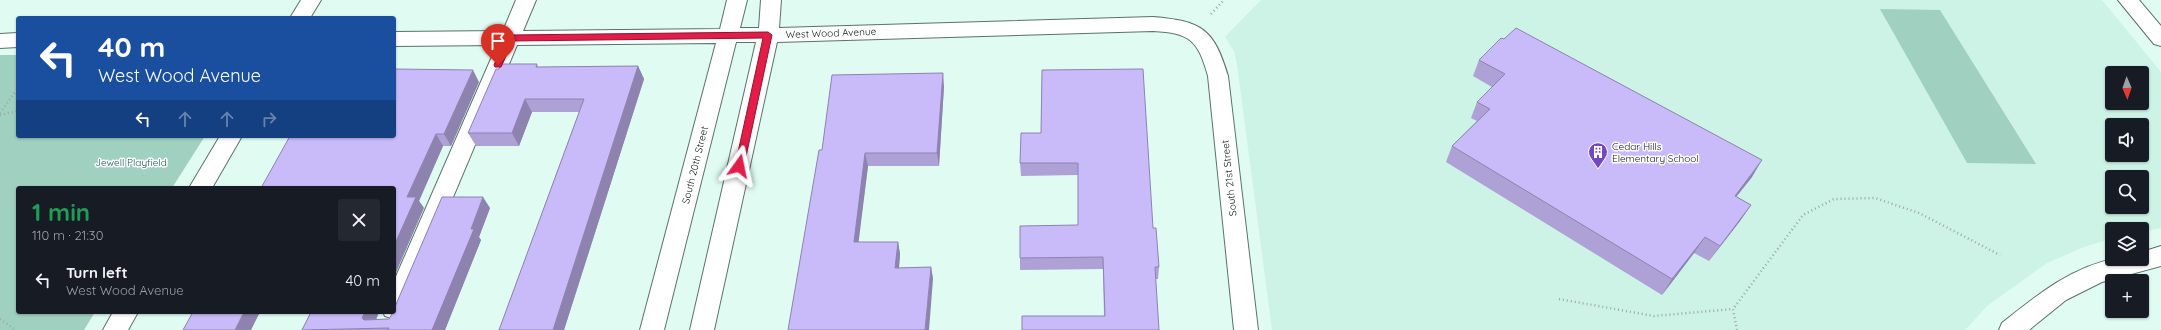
<!DOCTYPE html>
<html lang="en">
<head>
<meta charset="utf-8">
<style>
	body { margin:0; font-family:Quicksand,sans-serif; background:#242831; color:#f1f3f6; height:100vh; display:flex; flex-direction:column; font-size:15px; white-space:nowrap }
	* { box-sizing:border-box; margin:0 }
	p { font-size:13px; color:#9ea1a6 }
	.icon { flex:none; width:22px; height:22px; fill:none; stroke:currentColor; stroke-width:2; stroke-linecap:round; stroke-linejoin:round }
	.map { position:relative; flex:1; overflow:hidden }
	.side { position:absolute; left:16px; top:186px; width:380px; height:128px; display:flex; flex-direction:column; background:#171b24; border-radius:4px; box-shadow:0 1px 3px #0004 }
	.side>* { flex:none }
	.hud { position:absolute; left:16px; top:16px; width:380px; height:122px; border-radius:4px; box-shadow:0 1px 3px #0004; background:#1a4fa0; color:#fff; overflow:hidden }
	.needle { width:26px; rotate:178deg }
	.tools { position:absolute; left:2105px; top:66px; display:grid; gap:8px }
	.tools a { display:grid; place-items:center; width:44px; height:44px; border-radius:4px; background:#171b24; box-shadow:0 1px 3px #0004; font-size:20px }
	.pin { position:absolute; display:grid; place-items:center; width:34px; height:34px; color:#fff; margin:-41px -17px; border-radius:50% 50% 50% 0; rotate:-45deg; box-shadow:0 0 4px #0007 }
	.pin .icon { rotate:45deg }
	.me { position:absolute; width:44px; margin:-22px; rotate:12deg; stroke-linejoin:round; filter:drop-shadow(0 0 3px #0008) }
	.turn { display:flex; align-items:center; gap:14px; height:84px; padding:0 16px; font-size:18px }
	.turn .icon { width:52px; height:52px; stroke-width:2.5 }
	.turn b { display:block; font-size:28px; line-height:34px }
	.lanes { display:flex; align-items:center; height:38px; padding:0 16px; background:#0003; justify-content:center; gap:20px; direction:ltr }
	.lanes .off { opacity:.35 }
	.round { display:grid; place-items:center; flex:none; width:42px; height:42px; border-radius:4px; background:#242831 }
	.overview { display:flex; align-items:center; justify-content:space-between; height:68px; padding:0 16px }
	h1 { font-size:24px; font-weight:700; line-height:30px; color:#1e9e55 }
	ul { padding:0; list-style:none }
	li { display:flex; align-items:center; gap:12px; height:52px; padding:0 16px }
	li div { flex:1 }
	li b { display:block; font-size:15px }
	li em { font-style:normal }
	.map>svg:first-child { display:block }
	.built { fill:#cdf2e6; fill-rule:evenodd }
	.green { fill:#a0d0c0 }
	.lines { fill:none; stroke-linecap:round; stroke-linejoin:round }
	.minor-casing { stroke:#59726a; stroke-width:2 }
	.path { stroke:#97aca6; stroke-width:2.5; stroke-dasharray:1 3; stroke-linecap:butt }
	.minor { fill:#fff; fill-rule:evenodd }
	.wall { fill:#ada1d6 }
	.shaded-wall { fill:#8d83ae }
	.building { fill:#c9bbf9; stroke:#8d83ae }
	.route { fill:#e11d48; stroke:#92132f }
	.labels { text-anchor:middle; dominant-baseline:central; stroke-width:3; stroke-linejoin:round; paint-order:stroke }
	.street-label { font-size:10px; fill:#0e1815; stroke:#fff }
	.poi-label { font-size:10px; fill:#0e1815; stroke:#fff; text-anchor:start }
	.park-label { font-size:10px; fill:#18594a; stroke:#fff }
</style>
</head>
<body>
<div class="map">
<svg width="2161" height="330" viewBox="0 0 2161 330">
	<rect width="100%" height="100%" fill="#dffbf2"/>
	<path class="built" d="M1261 0H2102L2161 72V228L2142 232V229H2112V238L2084 247 2047 263 1987 306 1965 330H1272L1237 64 1234 51 1225 37ZM2112 73H2142V103H2112ZM2112 125H2142V155H2112ZM2112 177H2142V207H2112Z"/>
	<path class="green" d="M1880 9 1940 10 2036 164 1967 163Z
		M0 55H18V136H205L172 188H18V312H95L84 330H0Z"/>
	<g class="lines">
		<defs>
			<path id="minor" d="M301 0H321L310 18H290Z
				M516 0H536L523 31 720 29 727 0H747L740 28H759L761 0H781L779 28 1153 17C1202 21 1214 29 1228 76L1258 330H1234L1208 76C1198 40 1190 33 1153 31L777 42 714 330H690L756 42H736L664 330H640L716 43 517 45 406 309 403 316 394 319 385 316 383 312H394V281L497 45 394 46V32L503 31Z
				M2118 0H2139L2161 26V46L2154 44Z
				M18 33V47L0 48V34Z
				M220 136H242L212 188H189Z
				M2161 246V266L2102 282 2066 300 2029 330H1999L2002 323C2036 296 2071 267 2114 259 2123 258 2133 259 2142 259V252Z
				M113 312H138L128 330H103Z"/>
		</defs>
		<use href="#minor" class="minor-casing"/>
		<path class="path" d="M1211 14 1224 0
			M0 113 18 88
			M0 115 18 111
			M1559 299 1654 316 1733 309
			M0 319 16 330
			M1737 330 1733 309 1803 215 1834 199 1875 198 1919 213 2000 255"/>
		<use href="#minor" class="minor"/>
	</g>
	<path class="wall" d="M1479 60 1752 177 1736 197 1751 205 1740 221 1709 261 1694 253 1662 295 1446 162 1452 146 1477 121 1471 118 1477 102 1492 87 1473 76Z
		M537 64 538 67 638 66 644 79 564 330H499L579 112H532L519 146H476L468 133Z
		M1042 70 1153 228 1159 267 1158 279H1155L1104 316 1103 269 1020 270V258L1078 225V175L1021 176 1020 163 1041 133Z
		M479 82 451 146H443L419 201 424 208 394 188H261Z
		M944 86 939 166H868L858 242H898L900 254 899 268 931 267 933 279 788 330 822 150Z
		M490 208 479 237 481 240 445 330H302L311 312H379L376 320 389 319Z"/>
	<path class="shaded-wall" d="M638 66 644 79 564 330H553Z
		M473 70 479 82 451 146 444 134Z
		M943 73 944 86 939 166 937 153Z
		M525 99 532 112 519 146 512 133Z
		M436 134 443 146 419 201 424 208 394 277V246L407 197Z
		M865 153 868 166 857 255 854 242Z
		M1762 160 1752 177 1724 212 1735 196Z
		M483 197 490 208 479 237 481 240 445 330H432Z
		M1751 205 1740 221 1709 261 1720 246Z
		M1705 237 1694 253 1662 295 1672 279Z
		M898 242 900 254 898 280 895 268Z
		M931 267 933 279 929 330H925Z
		M244 312H260L251 330H235Z
		M365 312H379L372 329H371L362 318Z"/>
	<path class="building" d="M1516 28 1762 160 1735 196 1751 205 1720 246 1705 237 1672 279 1452 146 1490 109 1477 102 1505 74 1479 60 1501 38 1504 39Z
		M501 64H537L536 67 638 66 553 330H499L584 99H525L512 133H468L496 69H499Z
		M394 69 473 70 444 134H436L407 197H416L394 246V188H261L290 136H394Z
		M1143 69 1153 228H1156L1159 267H1155L1159 330H1022V316H1105L1103 257 1020 258V226L1078 225V163H1020L1021 133H1041L1042 70Z
		M943 73 937 153H865L854 242H898L895 268 931 267 925 330H788L819 150H822L832 75Z
		M442 197H483L471 229H474L432 330H388L389 328 302 330 311 312H365L362 318 364 320 389 319 393 312H394V309Z
		M193 312H244L235 330H183Z"/>
	<path class="route" d="M768 32 772 35 744 166 739 169 735 166 763 38 513 41 501 67H495L494 65 506 38 510 35Z"/>
	<defs>
		<symbol id="building-pin" viewBox="-11 -11 22 30"><path d="M0 17L-7.5 6A9.5 9.5 0 1 1 7.5 6Z" fill="#7349c2" stroke="#fff"/><path d="M-4-6H4V6H1V3H-1V6H-4ZM-2.5-4.3h1.7v1.8h-1.7ZM.8-4.3h1.7v1.8H.8ZM-2.5-1h1.7V.8h-1.7ZM.8-1h1.7V.8H.8Z" fill="#fff"/></symbol>
	</defs>
	<g fill-rule="evenodd">
		<use href="#building-pin" x="1587" y="141" width="22" height="30"/>
	</g>
	<g class="labels">
		<g class="street-label">
			<text transform="translate(831 33) rotate(-2)">West Wood Avenue</text>
			<text transform="translate(695 165) rotate(-76)">South 20th Street</text>
			<text transform="translate(1229 178) rotate(-96)">South 21st Street</text>
		</g>
		<g class="poi-label">
			<text x="1612" y="146">Cedar Hills<tspan x="1612" dy="12">Elementary School</tspan></text>
		</g>
		<g class="park-label">
			<text x="131" y="162">Jewell Playfield</text>
		</g>
	</g>
</svg>
<div class="tools">
<a><svg class="needle" viewBox="-14 -14 28 28"><path d="M0-13l5 13h-10z" fill="#e53935"/><path d="M0 13l5-13h-10z" fill="#9ea1a6"/></svg></a>
<a><svg class="icon" aria-label="sound" viewBox="0 0 24 24"><path d="M4 9h4l5-4v14l-5-4H4zM17 9q2 3 0 6"/></svg></a>
<a><svg class="icon" aria-label="search" viewBox="0 0 24 24"><circle cx="10" cy="10" r="6"/><path d="M15 15l6 6"/></svg></a>
<a><svg class="icon" aria-label="layers" viewBox="0 0 24 24"><path d="M12 4l9 5-9 5-9-5zM3 14l9 5 9-5"/></svg></a>
<a>+</a>
</div>
<div class="pin" style="left:498px;top:65px;background:#d93025"><svg class="icon" aria-label="arrive" viewBox="0 0 24 24"><path d="M6 21V4h12l-3 4 3 4H6"/></svg></div>
<svg class="me" style="left:739px;top:166px" viewBox="-20 -20 40 40"><path d="M0-17L14 15 0 8-14 15z" fill="#e11d48" stroke="#fff" stroke-width="4"/></svg>
<div class="hud">
<div class="turn"><svg class="icon" aria-label="left" viewBox="0 0 24 24"><path d="M17 20v-9H6M10 6l-5 5 5 5"/></svg><div><b>40 m</b>West Wood Avenue</div></div>
<div class="lanes"><svg class="icon" aria-label="left" viewBox="0 0 24 24"><path d="M17 20v-9H6M10 6l-5 5 5 5"/></svg><svg class="icon off" aria-label="ahead" viewBox="0 0 24 24"><path d="M12 20V5M6 11l6-6 6 6"/></svg><svg class="icon off" aria-label="ahead" viewBox="0 0 24 24"><path d="M12 20V5M6 11l6-6 6 6"/></svg><svg class="icon off" aria-label="right" viewBox="0 0 24 24"><path d="M7 20v-9h11M14 6l5 5-5 5"/></svg></div>
</div>
<section class="side">
<div class="overview"><div><h1>1 min</h1><p>110 m · 21:30</p></div><a class="round"><svg class="icon" aria-label="close" viewBox="0 0 24 24"><path d="M6 6l12 12M18 6L6 18"/></svg></a></div>
<ul>
<li><svg class="icon" aria-label="left" viewBox="0 0 24 24"><path d="M17 20v-9H6M10 6l-5 5 5 5"/></svg><div><b>Turn left</b><p>West Wood Avenue</p></div><em>40 m</em></li>
</ul>
</section>
</div>
</body>
</html>
